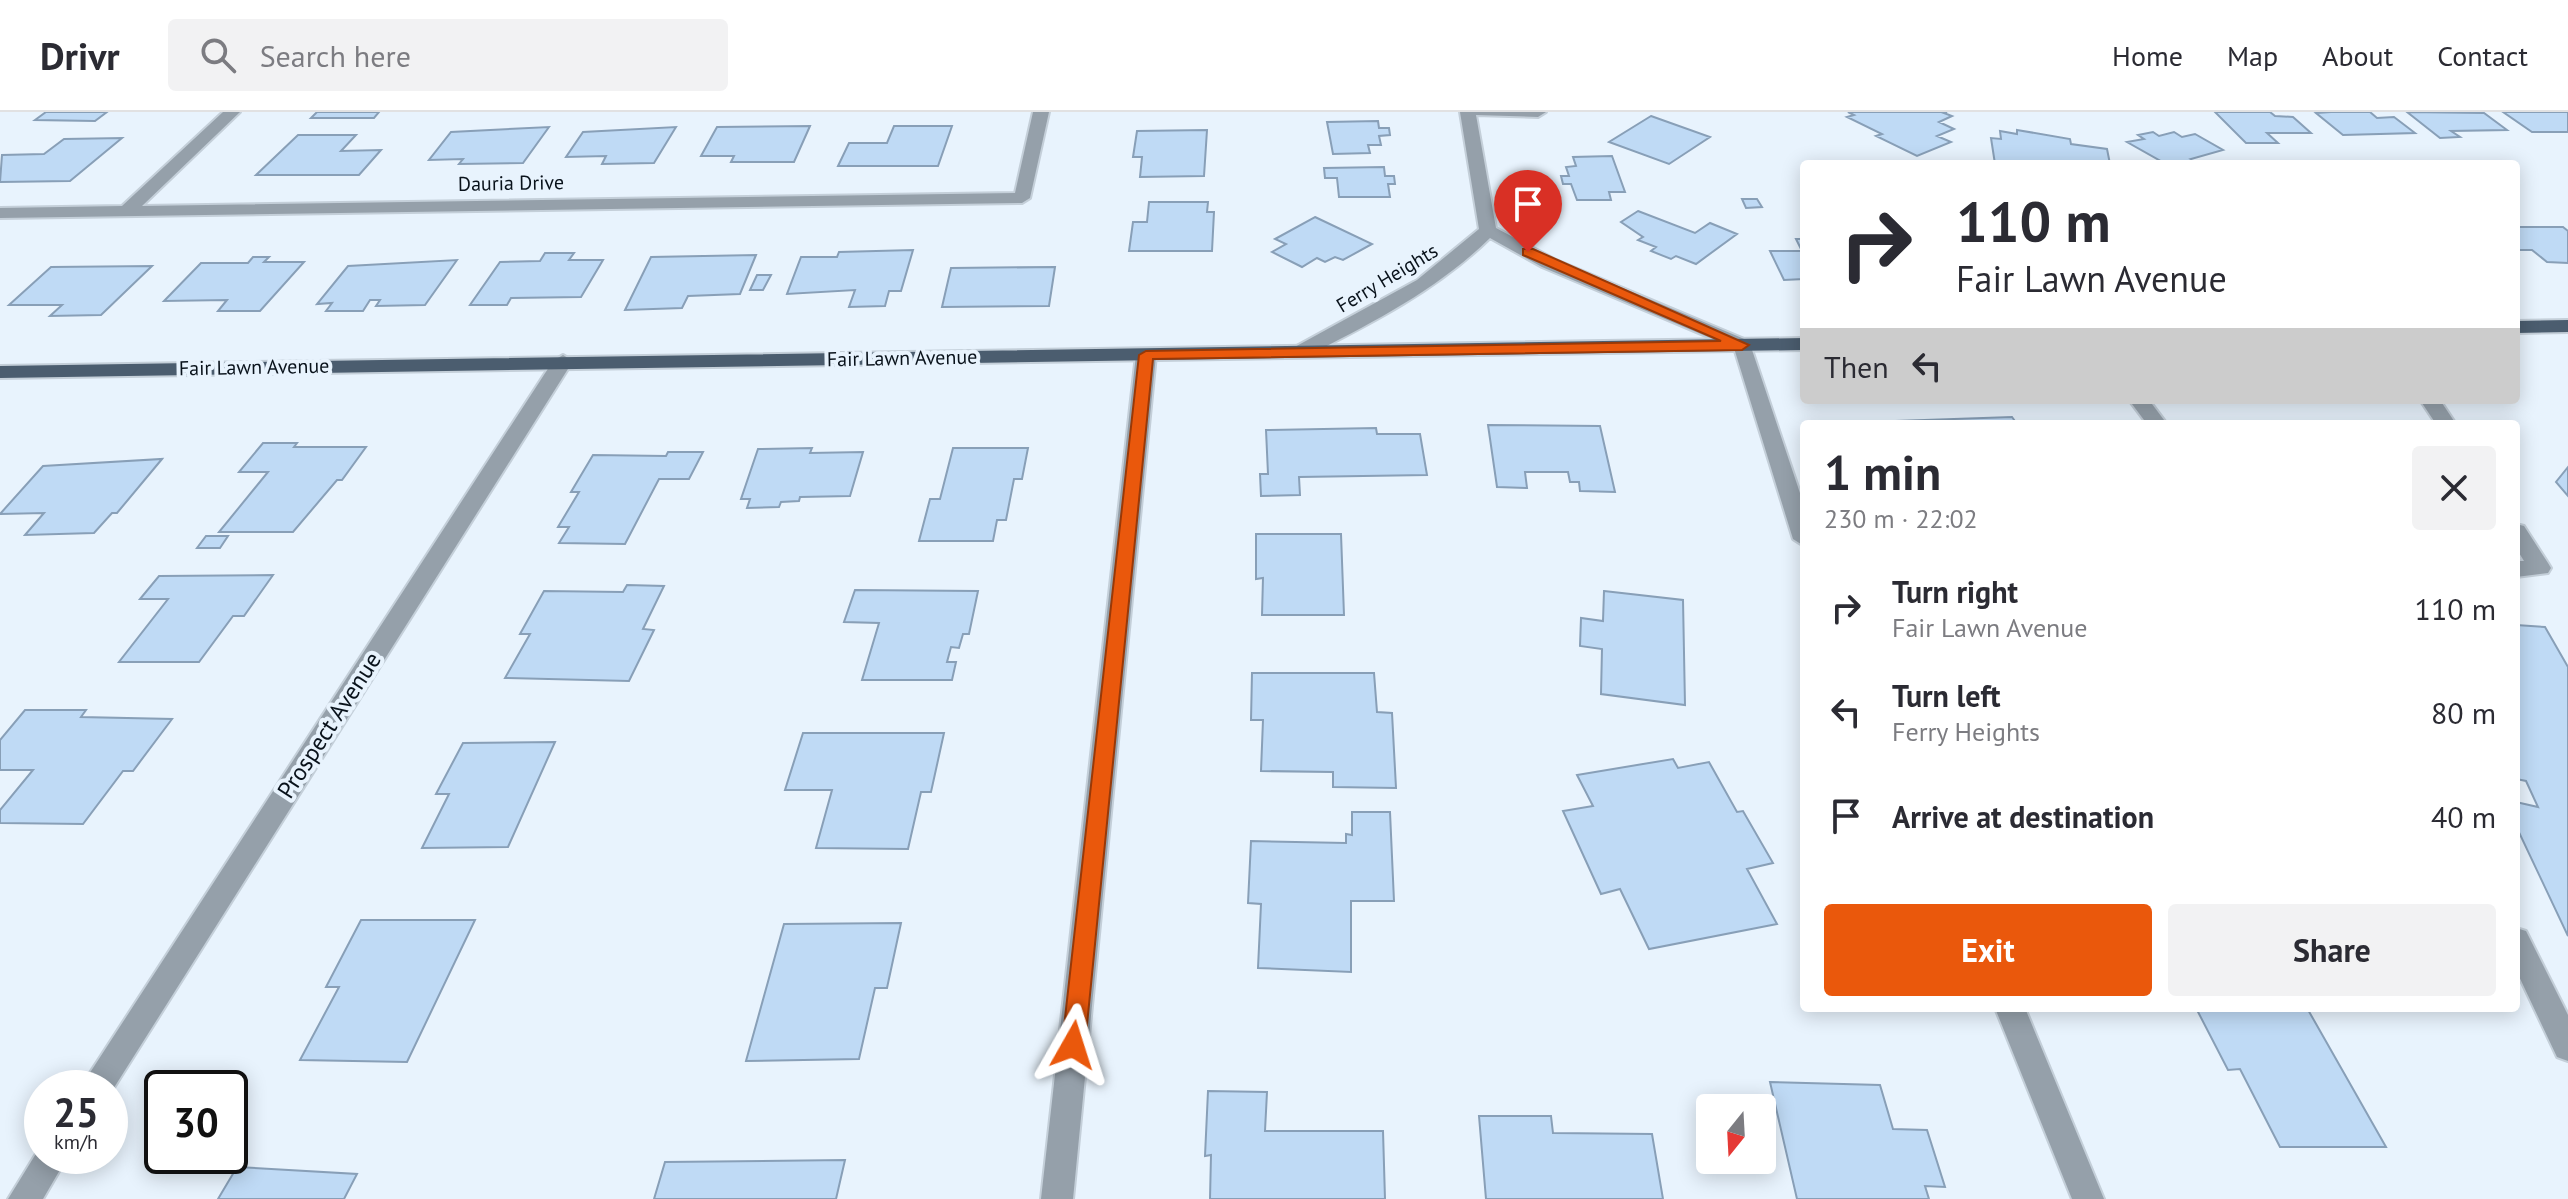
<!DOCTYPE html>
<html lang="en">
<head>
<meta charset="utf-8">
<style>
	body { margin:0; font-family:"PT Sans",sans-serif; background:#f2f2f3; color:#2b2b33; height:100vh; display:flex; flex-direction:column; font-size:30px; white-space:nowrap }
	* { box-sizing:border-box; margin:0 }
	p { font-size:26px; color:#7c7c81 }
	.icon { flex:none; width:44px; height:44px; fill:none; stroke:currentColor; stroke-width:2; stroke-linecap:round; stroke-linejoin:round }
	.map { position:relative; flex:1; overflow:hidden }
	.side { position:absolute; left:1800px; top:308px; width:720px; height:592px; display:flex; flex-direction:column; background:#fff; border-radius:8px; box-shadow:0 4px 20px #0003 }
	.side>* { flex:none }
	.banner { position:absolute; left:1800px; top:48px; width:720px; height:244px; border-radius:8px; box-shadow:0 4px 20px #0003; background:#fff; color:#2b2b33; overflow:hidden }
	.needle { width:52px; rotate:198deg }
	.controls { position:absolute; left:1696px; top:982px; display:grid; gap:16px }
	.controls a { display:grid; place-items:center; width:80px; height:80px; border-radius:8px; background:#fff; box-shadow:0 4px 20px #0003; font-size:40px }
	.speed { position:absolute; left:24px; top:958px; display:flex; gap:16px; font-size:40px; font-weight:700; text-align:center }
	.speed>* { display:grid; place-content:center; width:104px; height:104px; border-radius:50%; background:#fff; box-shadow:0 4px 20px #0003; line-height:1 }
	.speed small { font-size:20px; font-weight:400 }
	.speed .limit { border:4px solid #111; border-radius:12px; background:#fff; color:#111 }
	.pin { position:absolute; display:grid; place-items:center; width:68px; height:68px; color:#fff; margin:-82px -34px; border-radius:50% 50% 50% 0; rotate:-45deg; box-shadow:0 0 8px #0007 }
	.pin .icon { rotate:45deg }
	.me { position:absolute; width:88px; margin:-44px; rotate:6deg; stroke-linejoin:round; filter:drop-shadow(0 0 6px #0008) }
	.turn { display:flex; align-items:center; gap:28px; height:168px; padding:0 24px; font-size:36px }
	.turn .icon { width:104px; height:104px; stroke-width:2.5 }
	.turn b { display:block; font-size:56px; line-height:68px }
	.then { display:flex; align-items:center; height:76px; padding:0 24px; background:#0003; gap:16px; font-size:30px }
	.round { display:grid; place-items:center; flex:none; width:84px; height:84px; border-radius:8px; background:#f2f2f3 }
	.summary { display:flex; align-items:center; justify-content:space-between; height:136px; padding:0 24px }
	h1 { font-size:48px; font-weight:700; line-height:60px }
	.button { display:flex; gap:16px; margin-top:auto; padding:16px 24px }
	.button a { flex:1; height:92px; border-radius:8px; background:#ea580c; color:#fff; font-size:32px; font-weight:700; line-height:92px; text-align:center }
	.button a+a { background:#f2f2f3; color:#2b2b33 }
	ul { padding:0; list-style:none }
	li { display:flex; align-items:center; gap:24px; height:104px; padding:0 24px }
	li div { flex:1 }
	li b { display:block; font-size:30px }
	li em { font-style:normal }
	header { display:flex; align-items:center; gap:48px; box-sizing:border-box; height:112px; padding:0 40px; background:#fff; border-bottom:2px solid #e1e1e2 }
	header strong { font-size:38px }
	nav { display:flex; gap:44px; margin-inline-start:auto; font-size:28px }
	.search { width:560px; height:72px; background:#f2f2f3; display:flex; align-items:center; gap:20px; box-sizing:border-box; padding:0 28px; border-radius:8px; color:#7c7c81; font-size:30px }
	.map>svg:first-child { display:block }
	.building { fill:#bfdaf5; stroke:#889fb7; stroke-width:2 }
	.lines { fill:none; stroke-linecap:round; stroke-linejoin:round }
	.minor-casing { stroke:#c4cfd9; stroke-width:4 }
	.major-casing { stroke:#c4cfd9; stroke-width:4 }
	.minor { fill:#95a0aa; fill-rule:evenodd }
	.major { fill:#4b5d6f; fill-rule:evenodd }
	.route { fill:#ea580c; stroke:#983908; stroke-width:2 }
	.labels { text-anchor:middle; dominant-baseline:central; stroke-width:8; stroke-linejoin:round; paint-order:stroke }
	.far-street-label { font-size:20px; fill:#09121b; stroke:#e8f3fd }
	.street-label { font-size:24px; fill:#09121b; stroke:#e8f3fd }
</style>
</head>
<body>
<header>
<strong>Drivr</strong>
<div class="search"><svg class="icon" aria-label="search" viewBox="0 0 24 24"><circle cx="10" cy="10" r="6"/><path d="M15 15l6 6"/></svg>Search here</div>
<nav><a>Home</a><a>Map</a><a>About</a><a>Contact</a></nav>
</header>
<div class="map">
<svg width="2568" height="1087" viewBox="0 0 2568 1087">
	<rect width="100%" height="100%" fill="#e8f3fd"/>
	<path class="building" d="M46 0H107L95 9 35 8Z
		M317 0H379L374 6H311Z
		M1848 0H1947L1944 1 1952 4 1939 10 1954 17 1937 24 1951 30 1917 44 1876 24 1882 22 1847 5 1854 3Z
		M2215 0H2270L2275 4 2293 5 2311 21H2267L2278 31H2246Z
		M2331 0H2370L2377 6 2394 5 2415 21 2343 23 2316 1Z
		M2407 0 2484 1 2507 18 2451 19 2460 25 2440 26Z
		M2503 0H2568V20H2532Z
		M1651 4 1710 25 1669 52 1609 30Z
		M1378 9 1379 16H1389L1390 23 1379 24 1381 33H1368L1370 41 1333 42 1327 10Z
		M810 14 794 50H731L734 44H701L717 15Z
		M894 14H952L938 54H838L849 31H887Z
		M549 15 523 51 459 52 463 47 429 48 451 20Z
		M676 15 654 51 602 52 606 44 566 45 583 20Z
		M1207 18 1204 64 1140 65 1142 45H1133L1137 19Z
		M2017 18 2070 27 2071 32 2107 37 2110 52H1995L1991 26 2001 27 2000 19 2017 22Z
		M2153 20 2159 24 2174 20 2182 25 2195 22 2223 38 2191 47 2199 51 2160 52 2164 51 2127 30 2144 27 2138 23Z
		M298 23H356L341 39 381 38 359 63H256Z
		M122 26 70 69 0 70 2 43 44 42 64 27Z
		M1612 44 1625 80H1609L1611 88H1577L1571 72H1563L1561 64H1569L1566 55 1576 54 1573 45Z
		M1384 55 1385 64H1394L1395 72H1388L1390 85H1339L1337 66H1325L1324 56Z
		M1742 87H1757L1762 95 1746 96Z
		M1149 90H1208L1207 100H1214L1212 139H1129L1133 110H1147Z
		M1638 99 1695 121 1710 111 1737 122 1696 152 1676 144 1671 147 1651 139 1656 135 1638 128 1643 125 1621 110Z
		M1315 105 1372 132 1343 148 1335 145 1325 150 1317 146 1302 155 1272 140 1286 132 1275 127Z
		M2516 115H2563L2568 119V151L2547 150 2532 138H2516Z
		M1796 127H1804V167L1784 168 1770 139H1802Z
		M913 138 901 179H889L885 194 849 195 855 178 787 182 801 145H837L839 140Z
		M545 141H574L569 148H603L581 185 511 186 507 193H470L500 150 540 149Z
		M756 143 740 182 688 184 682 196 625 198 651 145Z
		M253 145H269L264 150H304L260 199H218L227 188 164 189 201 151H248Z
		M457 148 425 193 376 194 380 188H370L363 199H326L332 191 317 192 348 154Z
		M152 154 101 203 50 204 62 193H9L51 155Z
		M1055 155 1049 194 942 195 951 156Z
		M757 163H771L763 178H750Z
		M2012 305 2017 312H1899L1897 309Z
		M1488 313 1600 314 1615 380 1580 379 1579 370H1570L1568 360H1525L1527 376 1497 375Z
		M1376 316 1377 322H1420L1427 363 1299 365 1300 383 1261 384 1260 362H1268L1266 318Z
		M263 331H297L294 335H366L342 368H337L293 420H219L268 360H239Z
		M812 336 810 341 863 340 850 384 800 385 799 389 781 390 779 395 747 396 750 387H741L758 337Z
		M953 336H1028L1022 367H1014L1006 408H997L993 429H919L930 387H940Z
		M668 340H703L689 367H659L625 432 559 431 569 415H558L579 380H571L593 343 666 344Z
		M162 347 117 401H112L94 421 25 423 44 401 0 402 43 354Z
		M2568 355V384L2556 370Z
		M1256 422H1341L1344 503H1262L1263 466 1256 467Z
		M206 424H228L220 436H197Z
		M273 463 244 504H233L199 550H119L168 487H140L159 464Z
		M627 473 664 474 643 517 654 518 629 569 505 566 530 522H520L544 479 623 480Z
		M855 478 978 479 969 522H963L959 536 951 535 947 550H956L952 568H862L879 511 844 510Z
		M1604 479 1683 488 1685 593 1601 582 1602 537 1580 534 1581 506 1603 509Z
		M2516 513 2545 515 2568 555V824L2516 714V690L2538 695 2526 669 2516 667Z
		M1252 561H1374L1377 600 1392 601 1396 676 1333 675V660L1261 659 1263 608H1251Z
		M25 598H86L81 605 172 607 133 659H123L83 712 0 711V698L33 658H0V628Z
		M803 621H944L931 680H921L908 737 816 736 832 678H785Z
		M555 630 508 735 422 736 449 682H436L463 631Z
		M1673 647 1678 656 1709 650 1737 700 1743 699 1773 751 1747 757 1777 812 1649 837 1620 777 1601 782 1563 699 1593 694 1577 663Z
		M1352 700H1390L1394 789H1351V860L1258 856 1261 792 1248 791 1251 729 1346 731V722L1352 723Z
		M361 808H475L407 950 300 948 339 875H326Z
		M901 811 887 876H875L859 947 746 949 784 812Z
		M2196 896H2307L2386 1035H2280L2240 957 2228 958Z
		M1770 970 1880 973 1893 1017 1927 1018 1945 1075 1925 1074 1929 1087H1797Z
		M1208 979 1267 980 1265 1019H1383L1385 1087H1210L1211 1043 1205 1044Z
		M1479 1004H1551L1553 1021 1652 1022 1663 1087H1486Z
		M845 1048 836 1087H654L665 1050Z
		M237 1055 357 1062 344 1087H218Z"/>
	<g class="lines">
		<defs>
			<path id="minor" d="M223 0H240L142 94 1015 81 1033 0H1049L1030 86 1022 91 0 106V96L122 94Z
				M1460 0H1546L1538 5 1476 3 1496 116 1554 147 1749 229 1804 393V434L1793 427 1734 236 1542 155 1490 126C1437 178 1372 211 1307 244H1293V236L1417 168 1479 117Z
				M1146 237 1156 243 1073 1087H1041L1136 243Z
				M563 243 573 249 110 982V976H80L553 249Z
				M2129 288H2149L2167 312H2147Z
				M2420 288H2440L2456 312H2436Z
				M2516 412 2524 414 2548 451 2551 456 2548 461 2516 465V449H2524L2516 436Z
				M2516 816 2526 819 2568 903V949L2557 945 2516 858Z
				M1995 896H2025L2104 1087H2072Z
				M42 1032V1044H68L43 1087H8Z"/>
			<path id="major" d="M2568 208V220L2516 221V209Z
				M1804 226V238L0 266V254Z"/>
		</defs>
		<use href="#minor" class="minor-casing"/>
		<use href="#major" class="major-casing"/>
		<use href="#minor" class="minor"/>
		<use href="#major" class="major"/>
	</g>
	<path class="route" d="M1523 137H1533L1749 233 1742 238 1153 247 1085 933 1082 941 1073 944 1065 941 1062 933 1139 243 1146 239 1721 229 1523 143Z"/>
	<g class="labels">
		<g class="far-street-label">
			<text transform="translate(511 71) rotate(-1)">Dauria Drive</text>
			<text transform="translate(1387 166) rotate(-31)">Ferry Heights</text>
			<text transform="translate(902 246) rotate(-1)">Fair Lawn Avenue</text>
			<text transform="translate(254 255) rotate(-1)">Fair Lawn Avenue</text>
		</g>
		<g class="street-label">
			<text transform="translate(329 613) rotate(-57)">Prospect Avenue</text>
		</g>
	</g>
</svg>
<div class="controls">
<a><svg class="needle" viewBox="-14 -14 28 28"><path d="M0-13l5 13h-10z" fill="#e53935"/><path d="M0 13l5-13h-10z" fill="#7c7c81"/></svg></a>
</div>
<div class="speed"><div>25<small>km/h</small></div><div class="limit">30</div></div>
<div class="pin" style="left:1528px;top:140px;background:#d93025"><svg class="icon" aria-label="arrive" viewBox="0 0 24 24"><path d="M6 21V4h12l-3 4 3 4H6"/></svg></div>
<svg class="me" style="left:1073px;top:933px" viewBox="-20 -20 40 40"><path d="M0-17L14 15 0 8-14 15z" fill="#ea580c" stroke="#fff" stroke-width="4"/></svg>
<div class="banner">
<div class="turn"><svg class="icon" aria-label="right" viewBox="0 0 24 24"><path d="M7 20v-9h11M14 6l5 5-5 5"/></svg><div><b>110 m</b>Fair Lawn Avenue</div></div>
<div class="then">Then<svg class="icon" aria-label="left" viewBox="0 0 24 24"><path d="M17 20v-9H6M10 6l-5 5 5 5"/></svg></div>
</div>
<section class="side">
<div class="summary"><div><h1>1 min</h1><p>230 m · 22:02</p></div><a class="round"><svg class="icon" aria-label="close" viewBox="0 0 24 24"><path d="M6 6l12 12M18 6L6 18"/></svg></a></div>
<ul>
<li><svg class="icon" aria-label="right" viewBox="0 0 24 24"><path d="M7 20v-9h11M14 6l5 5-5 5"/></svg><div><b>Turn right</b><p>Fair Lawn Avenue</p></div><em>110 m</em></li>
<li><svg class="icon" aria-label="left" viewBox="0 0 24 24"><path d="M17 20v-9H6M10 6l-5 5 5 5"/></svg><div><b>Turn left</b><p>Ferry Heights</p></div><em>80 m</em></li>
<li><svg class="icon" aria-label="arrive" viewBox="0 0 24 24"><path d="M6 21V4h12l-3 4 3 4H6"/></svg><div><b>Arrive at destination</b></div><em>40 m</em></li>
</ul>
<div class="button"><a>Exit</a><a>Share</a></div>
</section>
</div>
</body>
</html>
